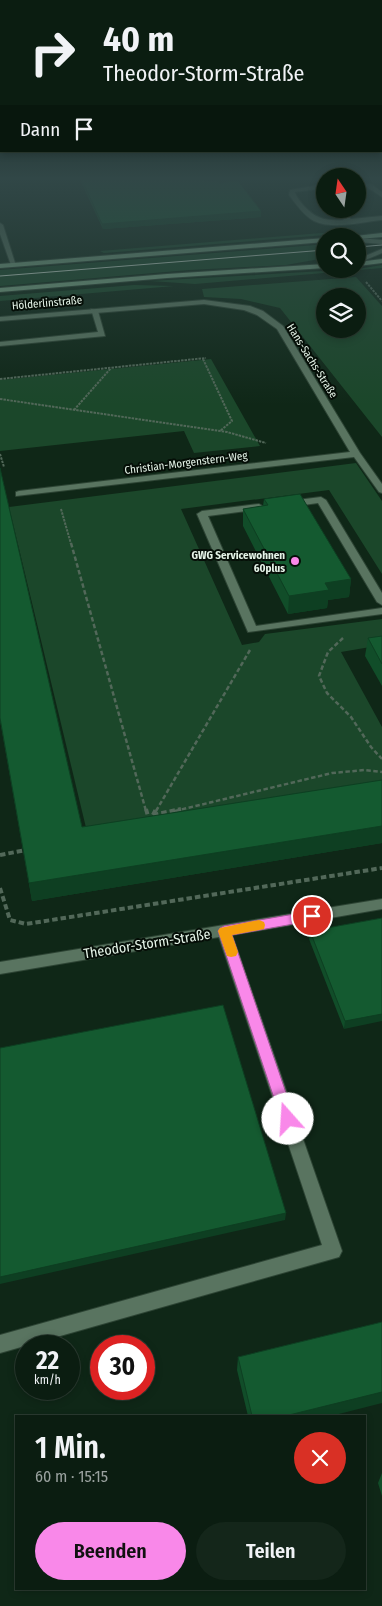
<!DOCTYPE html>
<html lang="de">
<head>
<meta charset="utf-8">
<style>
	body { margin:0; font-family:"Fira Sans Condensed",sans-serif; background:#14261a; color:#f1f3f6; height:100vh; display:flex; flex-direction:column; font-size:19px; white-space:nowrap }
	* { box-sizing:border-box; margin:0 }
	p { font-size:16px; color:#9aa29f }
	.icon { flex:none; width:28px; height:28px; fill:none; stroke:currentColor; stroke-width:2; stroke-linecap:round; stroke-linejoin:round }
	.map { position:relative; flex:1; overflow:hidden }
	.details { position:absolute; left:15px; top:1415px; width:351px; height:175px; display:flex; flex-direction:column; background:#0b1d11; border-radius:0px; box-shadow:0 2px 8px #0003,0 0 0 1px #2b3b31 }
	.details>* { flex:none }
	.guide { position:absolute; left:0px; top:0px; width:382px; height:152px; box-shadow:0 2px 8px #0003,0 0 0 1px #2b3b31; background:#0b1d11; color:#f1f3f6; overflow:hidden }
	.needle { width:32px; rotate:347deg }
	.controls { position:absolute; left:316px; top:168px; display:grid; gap:10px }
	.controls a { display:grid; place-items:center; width:50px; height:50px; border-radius:50%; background:#0b1d11; box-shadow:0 2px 8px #0003,0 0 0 1px #2b3b31; font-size:25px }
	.speed { position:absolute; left:15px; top:1335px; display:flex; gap:10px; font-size:25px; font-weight:700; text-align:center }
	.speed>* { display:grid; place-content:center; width:65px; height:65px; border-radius:50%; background:#0b1d11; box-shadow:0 2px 8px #0003,0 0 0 1px #2b3b31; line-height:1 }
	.speed small { font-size:12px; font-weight:400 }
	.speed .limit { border:8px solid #d22; background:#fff; color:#111 }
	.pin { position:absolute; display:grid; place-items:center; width:42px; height:42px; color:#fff; margin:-21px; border:2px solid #fff; border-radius:50%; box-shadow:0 1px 5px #0007 }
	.me { position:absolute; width:55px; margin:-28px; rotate:341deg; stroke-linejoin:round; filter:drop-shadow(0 0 4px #0008) }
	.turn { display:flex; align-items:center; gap:18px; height:105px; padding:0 20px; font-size:22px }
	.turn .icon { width:65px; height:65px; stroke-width:2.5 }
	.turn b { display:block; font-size:35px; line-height:42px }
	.then { display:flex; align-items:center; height:48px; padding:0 20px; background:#0003; gap:10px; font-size:19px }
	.round { display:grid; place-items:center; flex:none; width:52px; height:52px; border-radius:26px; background:#14261a }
	.summary { display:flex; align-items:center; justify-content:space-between; height:85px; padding:0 20px }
	h1 { font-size:30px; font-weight:600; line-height:38px }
	.action { display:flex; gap:10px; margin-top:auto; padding:10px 20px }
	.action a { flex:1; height:58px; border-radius:30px; background:#f988e9; color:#111; font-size:20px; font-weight:600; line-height:58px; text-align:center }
	.action a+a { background:#14261a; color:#f1f3f6 }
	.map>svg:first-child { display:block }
	.green { fill:#1b472a; fill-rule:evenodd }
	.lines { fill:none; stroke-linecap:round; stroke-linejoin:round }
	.service-casing { stroke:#2d4434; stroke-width:2 }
	.minor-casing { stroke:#2d4434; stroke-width:2 }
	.secondary-casing { stroke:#2d4434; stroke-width:2 }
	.path-far2 { stroke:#526859; stroke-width:2; stroke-dasharray:2.5 1; stroke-linecap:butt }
	.path-far1 { stroke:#526859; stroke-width:2.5; stroke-dasharray:4.5 2.5; stroke-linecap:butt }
	.path { stroke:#526859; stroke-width:4; stroke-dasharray:5.5 3; stroke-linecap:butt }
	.service { fill:#597460; fill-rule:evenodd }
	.minor { fill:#597460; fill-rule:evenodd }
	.secondary { fill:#78a383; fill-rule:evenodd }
	.tram { stroke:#cdddd1; stroke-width:1 }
	.wall { fill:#114d29 }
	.shaded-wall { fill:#0e3f22 }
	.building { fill:#145a30; stroke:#0e3f22 }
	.route { fill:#f988e9; stroke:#a25897 }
	.slow { fill:#f59e0b }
	.poi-dot { fill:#f988e9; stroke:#050e07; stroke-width:2 }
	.labels { text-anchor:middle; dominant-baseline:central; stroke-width:4; stroke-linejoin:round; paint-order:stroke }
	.far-street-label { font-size:11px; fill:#e5f4e8; stroke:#050e07 }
	.far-poi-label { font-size:11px; font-weight:bold; fill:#e5f4e8; stroke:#050e07; text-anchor:end }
	.street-label { font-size:14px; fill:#e5f4e8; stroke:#050e07 }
</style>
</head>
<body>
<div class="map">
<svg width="382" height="1606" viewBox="0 0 382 1606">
	<rect width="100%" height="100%" fill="#0f2717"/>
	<path class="green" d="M334 232 338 234 104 253 100 251Z
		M316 245H325V258L286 265 189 270 0 286V270Z
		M382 265V268L195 284 150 281 358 269Z
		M356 277 382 306V437L280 308 241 299 204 297 202 289ZM358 296V329H325V296Z
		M134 285 174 286 0 301V296Z
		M211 359 260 446 194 453 184 431 0 451V380Z
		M356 463 382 501V574L329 490 181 509 242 645 259 642 265 634 382 619V645L341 652 382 727V795L88 836 9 507Z"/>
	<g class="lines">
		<defs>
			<path id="service" d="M358 182 371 184 382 192V197L367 187 358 186Z
				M325 184V188L295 192C296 197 300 201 304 206 316 219 326 221 344 220L334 209H340L351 219 382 216V220C362 222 333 230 314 221 304 216 296 204 289 195L290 190Z
				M358 238 382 240V244L358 242Z
				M382 249V253L358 263V259Z
				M91 309 98 311 105 336 0 346V342L98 332Z
				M321 497 326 500 382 593V605L377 602 318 503 289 507 284 504 289 501Z
				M259 504 264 507 262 509 208 516 256 626 382 608V614L248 632 197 514 202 511Z"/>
			<path id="minor" d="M0 223 3 225 16 266 11 265 0 234Z
				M204 300 250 306 263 311 283 326 360 453 382 484V493L379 492 354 457 16 496V492L19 491 350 452 277 329 257 315 244 310 204 304 0 321V317Z
				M382 899V909L232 935 342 1251 339 1257 0 1353V1335L322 1245 219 937 0 974V962Z"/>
			<path id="secondary" d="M382 233V237L358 239V236H355Z
				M325 238V242L0 268V264Z
				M382 259V263L358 266V262Z
				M325 264V268L167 278 0 292V288L167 274Z"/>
		</defs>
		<use href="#service" class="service-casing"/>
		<use href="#minor" class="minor-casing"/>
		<use href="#secondary" class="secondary-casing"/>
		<path class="path-far2" d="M366 282 382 301
			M203 359 232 421 220 431
			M0 379 206 358
			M0 399 227 432 266 443
			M74 410 111 368
			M0 454 4 467
			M61 509 71 544"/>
		<path class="path-far1" d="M71 543 146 811
			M343 638 328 652 319 676 327 693 351 717 371 747 382 759
			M156 811 250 650
			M175 811 332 773 365 770 382 772"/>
		<path class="path" d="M146 809 149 820
			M153 815 181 809
			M153 815 156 809
			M0 855 26 850
			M0 888 10 920 26 924 382 868"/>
		<use href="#service" class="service"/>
		<use href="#minor" class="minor"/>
		<use href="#secondary" class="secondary"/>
		<path class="tram" d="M358 247 382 245
			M0 276 325 250"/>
	</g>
	<path class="wall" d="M80 180H204L205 181 219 183 261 217 103 229Z
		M0 468 82 827 382 780V843L32 901 0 720Z
		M264 499 351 579 349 597 328 600 327 608 288 614 243 526V509L263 506Z
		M382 636V686L365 656 368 638Z
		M382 918 344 1029 309 939 310 931Z
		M238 1357 331 1416H248L237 1370Z
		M382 1473V1496L378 1483Z"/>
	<path class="shaded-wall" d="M261 211V217L103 229 102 224Z
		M351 579 349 597 328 600 327 608 288 614 289 596 325 583Z
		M382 826V843L32 901 29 883Z
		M382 1014V1021L344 1029 345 1021Z
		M286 1213 285 1220 0 1284V1277Z
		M382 1392V1403L331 1416H285Z"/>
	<path class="building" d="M82 180H204L205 181 218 180 219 183 238 181 261 211 102 224Z
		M0 468 82 827 382 780V826L29 883 0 718Z
		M300 494 351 579 325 583 329 590 289 596 243 509 268 505 264 499Z
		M382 636V664L368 638Z
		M382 918V1014L345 1021 310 931Z
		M223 1005 286 1213 0 1277V1048Z
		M382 1322V1392L285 1416H252L238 1357Z"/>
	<linearGradient id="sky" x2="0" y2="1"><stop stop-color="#08150d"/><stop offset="0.44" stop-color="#314747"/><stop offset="1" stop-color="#314747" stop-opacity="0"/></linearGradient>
	<rect width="382" height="405" fill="url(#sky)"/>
	<path class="route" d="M312 911 316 913 318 916 316 920 232 935 295 1119 293 1124 288 1126 283 1124 281 1119 218 931 220 928 224 926Z"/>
	<path class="slow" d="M259 920 264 922 265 925 264 929 232 935 238 952 236 956 231 957 227 956 218 931 220 928Z"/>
	<circle class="poi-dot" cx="295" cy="561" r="5"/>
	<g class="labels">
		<g class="far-street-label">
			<text transform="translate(47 303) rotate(-5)">Hölderlinstraße</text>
			<text transform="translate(312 361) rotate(58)">Hans-Sachs-Straße</text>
			<text transform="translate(186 463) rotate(-7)">Christian-Morgenstern-Weg</text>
		</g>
		<g class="far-poi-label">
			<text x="285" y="555">GWG Servicewohnen<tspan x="285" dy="13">60plus</tspan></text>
		</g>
		<g class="street-label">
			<text transform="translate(147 944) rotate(-9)">Theodor-Storm-Straße</text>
		</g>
	</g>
</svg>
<div class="controls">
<a><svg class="needle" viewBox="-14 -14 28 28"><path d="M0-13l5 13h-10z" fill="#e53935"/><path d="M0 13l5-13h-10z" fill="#9aa29f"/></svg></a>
<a><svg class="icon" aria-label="search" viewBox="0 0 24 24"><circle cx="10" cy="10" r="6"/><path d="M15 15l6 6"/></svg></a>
<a><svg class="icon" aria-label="layers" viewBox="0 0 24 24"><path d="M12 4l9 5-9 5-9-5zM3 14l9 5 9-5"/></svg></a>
</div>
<div class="speed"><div>22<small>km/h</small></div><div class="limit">30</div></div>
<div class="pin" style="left:312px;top:916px;background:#d93025"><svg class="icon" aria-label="arrive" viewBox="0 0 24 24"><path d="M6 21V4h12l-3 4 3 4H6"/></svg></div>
<svg class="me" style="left:288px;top:1119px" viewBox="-20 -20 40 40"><circle r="19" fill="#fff"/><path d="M0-13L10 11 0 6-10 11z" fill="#f988e9"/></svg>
<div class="guide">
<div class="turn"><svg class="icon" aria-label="right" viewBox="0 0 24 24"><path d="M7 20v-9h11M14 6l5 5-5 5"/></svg><div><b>40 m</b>Theodor-Storm-Straße</div></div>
<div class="then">Dann<svg class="icon" aria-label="arrive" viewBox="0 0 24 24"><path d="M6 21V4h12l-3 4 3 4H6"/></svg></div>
</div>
<section class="details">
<div class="summary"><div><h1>1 Min.</h1><p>60 m · 15:15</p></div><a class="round" style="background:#d93025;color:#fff"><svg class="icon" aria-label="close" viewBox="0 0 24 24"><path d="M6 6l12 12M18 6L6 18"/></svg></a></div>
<div class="action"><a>Beenden</a><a>Teilen</a></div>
</section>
</div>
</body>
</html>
